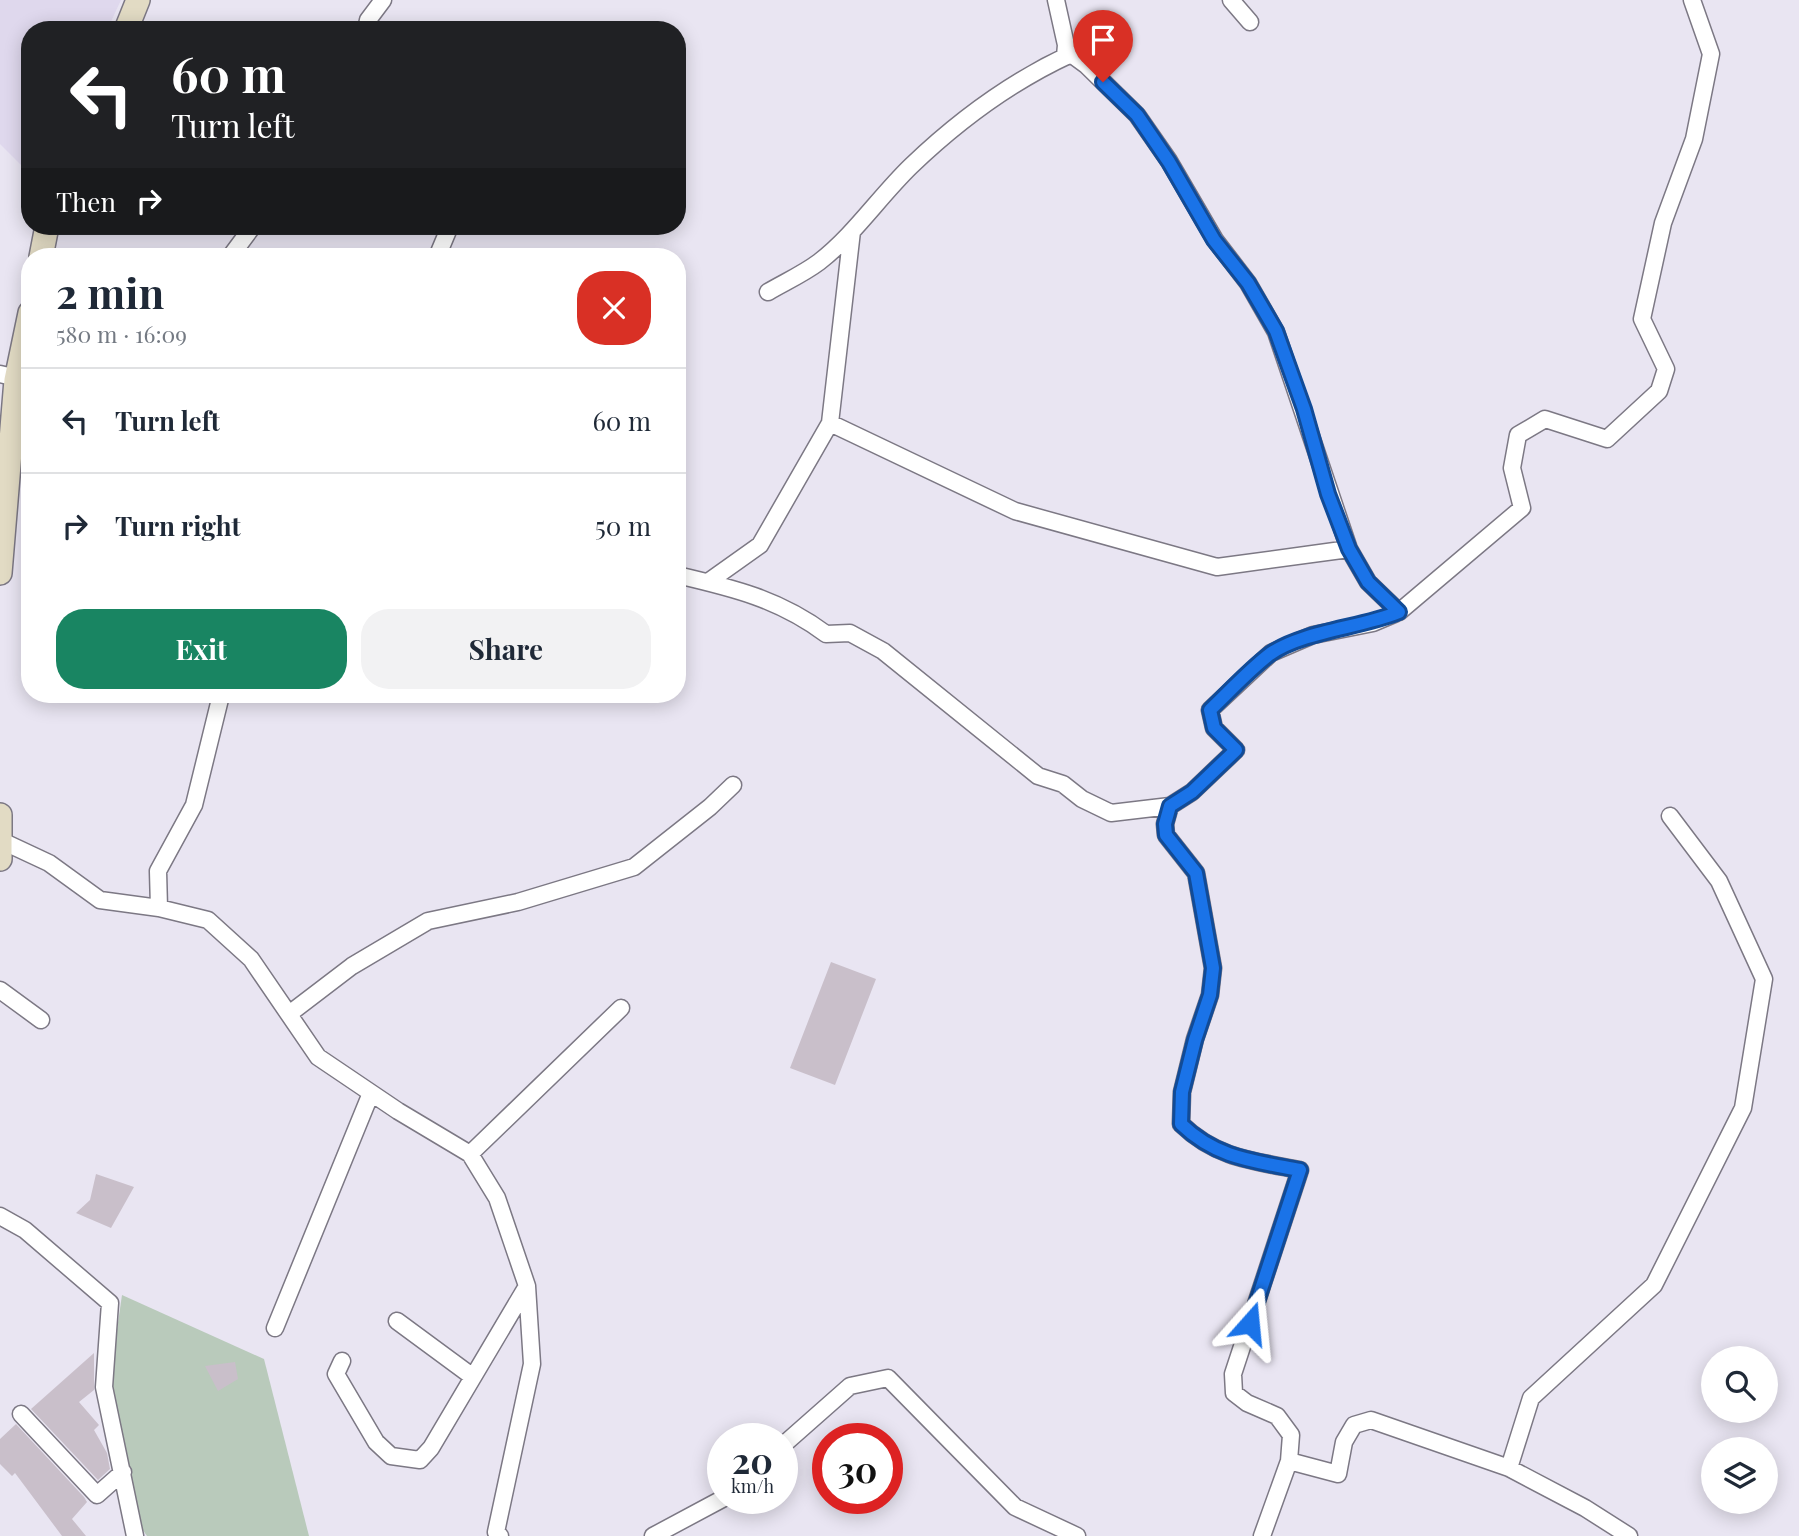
<!DOCTYPE html>
<html lang="en">
<head>
<meta charset="utf-8">
<style>
	body { margin:0; font-family:"Playfair Display",serif; background:#f2f2f3; color:#1f2937; height:100vh; display:flex; flex-direction:column; font-size:26px; white-space:nowrap }
	* { box-sizing:border-box; margin:0 }
	p { font-size:23px; color:#747a83 }
	.icon { flex:none; width:38px; height:38px; fill:none; stroke:currentColor; stroke-width:2; stroke-linecap:round; stroke-linejoin:round }
	.map { position:relative; flex:1; overflow:hidden }
	.panel { position:absolute; left:21px; top:248px; width:665px; height:455px; display:flex; flex-direction:column; background:#fff; border-radius:28px; box-shadow:0 4px 18px #0003 }
	.panel>* { flex:none }
	.hud { position:absolute; left:21px; top:21px; width:665px; height:214px; border-radius:28px; box-shadow:0 4px 18px #0003; background:#202124; color:#fff; overflow:hidden }
	.tools { position:absolute; left:1701px; top:1346px; display:grid; gap:14px }
	.tools a { display:grid; place-items:center; width:77px; height:77px; border-radius:50%; background:#fff; box-shadow:0 4px 18px #0003; font-size:35px }
	.speed { position:absolute; left:707px; top:1423px; display:flex; gap:14px; font-size:35px; font-weight:700; text-align:center }
	.speed>* { display:grid; place-content:center; width:91px; height:91px; border-radius:50%; background:#fff; box-shadow:0 4px 18px #0003; line-height:1 }
	.speed small { font-size:18px; font-weight:400 }
	.speed .limit { border:10px solid #d22; background:#fff; color:#111 }
	.pin { position:absolute; display:grid; place-items:center; width:60px; height:60px; color:#fff; margin:-72px -30px; border-radius:50% 50% 50% 0; rotate:-45deg; box-shadow:0 0 7px #0007 }
	.pin .icon { rotate:45deg }
	.me { position:absolute; width:77px; margin:-38px; rotate:18deg; stroke-linejoin:round; filter:drop-shadow(0 0 5px #0008) }
	.turn { display:flex; align-items:center; gap:24px; height:147px; padding:0 35px; font-size:32px }
	.turn .icon { width:91px; height:91px; stroke-width:2.5 }
	.turn b { display:block; font-size:49px; line-height:60px }
	.then { display:flex; align-items:center; height:66px; padding:0 35px; background:#0003; gap:14px; font-size:26px }
	.round { display:grid; place-items:center; flex:none; width:74px; height:74px; border-radius:28px; background:#f2f2f3 }
	.headline { display:flex; align-items:center; justify-content:space-between; height:119px; padding:0 35px }
	h1 { font-size:42px; font-weight:700; line-height:52px }
	.cta { display:flex; gap:14px; margin-top:auto; padding:14px 35px }
	.cta a { flex:1; height:80px; border-radius:28px; background:#198562; color:#fff; font-size:28px; font-weight:700; line-height:80px; text-align:center }
	.cta a+a { background:#f2f2f3; color:#1f2937 }
	ul { padding:0; list-style:none }
	li { display:flex; align-items:center; gap:21px; height:105px; padding:0 35px; border-top:2px solid #e0e1e3 }
	li div { flex:1 }
	li b { display:block; font-size:26px }
	li em { font-style:normal }
	.map>svg:first-child { display:block }
	.built { fill:#dfd8ed }
	.green { fill:#b9cabb }
	.building { fill:#c9bfca }
	.lines { fill:none; stroke-linecap:round; stroke-linejoin:round }
	.street-casing { stroke:#7c7884; stroke-width:19 }
	.secondary-casing { stroke:#7c7884; stroke-width:26 }
	.street { stroke:#fff; stroke-width:16 }
	.secondary { stroke:#e2dbc4; stroke-width:23 }
	.route-casing { stroke:#114b97; stroke-width:18 }
	.route { stroke:#1a73e8; stroke-width:12 }
</style>
</head>
<body>
<div class="map">
<svg width="1799" height="1536" viewBox="0 0 1799 1536">
	<rect width="100%" height="100%" fill="#e9e5f2"/>
	<path class="built" d="M0 0H121L107 30H30V174L0 144Z"/>
	<path class="green" d="M122 1295 264 1359 309 1536H147L142 1529 112 1395 111 1371Z"/>
	<path class="building" d="M831 962 876 979 835 1085 790 1068Z
		M96 1174 134 1187 111 1228 76 1213 90 1200Z
		M94 1353V1390L79 1402 99 1425 94 1430 107 1453 110 1469 98 1480 31 1409Z
		M235 1362 238 1379 218 1391 205 1366Z
		M16 1424 84 1497 87 1502 72 1519 86 1536H62L15 1473 12 1476 0 1464V1439Z"/>
	<g class="lines">
		<defs>
			<path id="street" d="M1056 0 1066 45 1065 56
				M1231 0 1250 22
				M366 30 368 20 383 0
				M230 257 253 226
				M437 257 450 226
				M768 292C785 282 803 274 819 262 854 235 879 197 911 166 959 120 1010 82 1071 54L1086 65 1137 115 1169 161 1215 240 1248 283 1276 332 1349 549 1368 582 1399 612
				M0 374 30 381
				M830 423 1015 511 1217 567 1349 549
				M677 575C733 588 779 599 826 634L850 633 883 651 1038 776 1063 784 1082 799 1111 813 1170 806
				M708 582 760 545 830 423 852 231
				M2 841 49 863 100 900 159 908 208 920 251 959 318 1057 398 1111 470 1154 497 1198 527 1286 532 1364 496 1532 500 1536
				M159 908 158 871 194 805 221 695
				M0 990 41 1020
				M289 1014 352 966 428 921 518 902 634 867 710 807 733 785
				M470 1154 621 1008
				M0 1216 25 1230 110 1303 104 1387 135 1536
				M397 1321 473 1377
				M275 1328 371 1093
				M342 1361 336 1374 376 1442 391 1456 420 1460 431 1448 527 1286
				M21 1414 97 1495 123 1472
				M782 1446 850 1386 888 1378 1015 1507 1077 1536
				M1289 1461 1338 1474 1344 1442 1354 1425 1371 1420 1509 1468 1585 1508 1629 1536
				M1509 1468 1531 1398 1654 1285 1743 1108 1764 979 1719 881 1670 816
				M653 1536 724 1498
				M1262 1536 1289 1461 1291 1435 1277 1416 1247 1403 1234 1393 1233 1374 1300 1170C1253 1161 1216 1158 1181 1124L1182 1092 1195 1039 1210 995 1213 968 1196 873 1166 835 1165 824 1170 806 1192 792 1236 750 1214 728 1210 710 1271 653 1313 635 1373 623 1399 612 1522 508 1512 468 1518 435 1545 419 1607 439 1659 391 1666 369 1642 319 1663 223 1694 139 1711 54 1692 0"/>
			<path id="secondary" d="M126 30 138 0
				M41 257 47 226
				M0 573 16 380 30 313
				M0 815V859"/>
		</defs>
		<use href="#street" class="street-casing"/>
		<use href="#secondary" class="secondary-casing"/>
		<use href="#street" class="street"/>
		<use href="#secondary" class="secondary"/>
	</g>
	<g class="lines">
		<defs>
			<path id="route" d="M1103 82 1137 115 1169 162 1214 240 1248 283 1276 331 1304 409 1328 494 1349 549 1368 582 1399 612C1360 628 1303 631 1270 654 1249 670 1229 692 1210 710L1214 728 1236 750 1192 792 1170 806 1165 824 1166 835 1196 873 1213 968 1210 995 1195 1040 1182 1092 1181 1124C1216 1158 1253 1161 1300 1170L1250 1323"/>
		</defs>
		<use href="#route" class="route-casing"/>
		<use href="#route" class="route"/>
	</g>
</svg>
<div class="tools">
<a><svg class="icon" aria-label="search" viewBox="0 0 24 24"><circle cx="10" cy="10" r="6"/><path d="M15 15l6 6"/></svg></a>
<a><svg class="icon" aria-label="layers" viewBox="0 0 24 24"><path d="M12 4l9 5-9 5-9-5zM3 14l9 5 9-5"/></svg></a>
</div>
<div class="speed"><div>20<small>km/h</small></div><div class="limit">30</div></div>
<div class="pin" style="left:1103px;top:82px;background:#d93025"><svg class="icon" aria-label="arrive" viewBox="0 0 24 24"><path d="M6 21V4h12l-3 4 3 4H6"/></svg></div>
<svg class="me" style="left:1250px;top:1323px" viewBox="-20 -20 40 40"><path d="M0-17L14 15 0 8-14 15z" fill="#1a73e8" stroke="#fff" stroke-width="4"/></svg>
<div class="hud">
<div class="turn"><svg class="icon" aria-label="left" viewBox="0 0 24 24"><path d="M17 20v-9H6M10 6l-5 5 5 5"/></svg><div><b>60 m</b>Turn left</div></div>
<div class="then">Then<svg class="icon" aria-label="right" viewBox="0 0 24 24"><path d="M7 20v-9h11M14 6l5 5-5 5"/></svg></div>
</div>
<section class="panel">
<div class="headline"><div><h1>2 min</h1><p>580 m · 16:09</p></div><a class="round" style="background:#d93025;color:#fff"><svg class="icon" aria-label="close" viewBox="0 0 24 24"><path d="M6 6l12 12M18 6L6 18"/></svg></a></div>
<ul>
<li><svg class="icon" aria-label="left" viewBox="0 0 24 24"><path d="M17 20v-9H6M10 6l-5 5 5 5"/></svg><div><b>Turn left</b></div><em>60 m</em></li>
<li><svg class="icon" aria-label="right" viewBox="0 0 24 24"><path d="M7 20v-9h11M14 6l5 5-5 5"/></svg><div><b>Turn right</b></div><em>50 m</em></li>
</ul>
<div class="cta"><a>Exit</a><a>Share</a></div>
</section>
</div>
</body>
</html>
